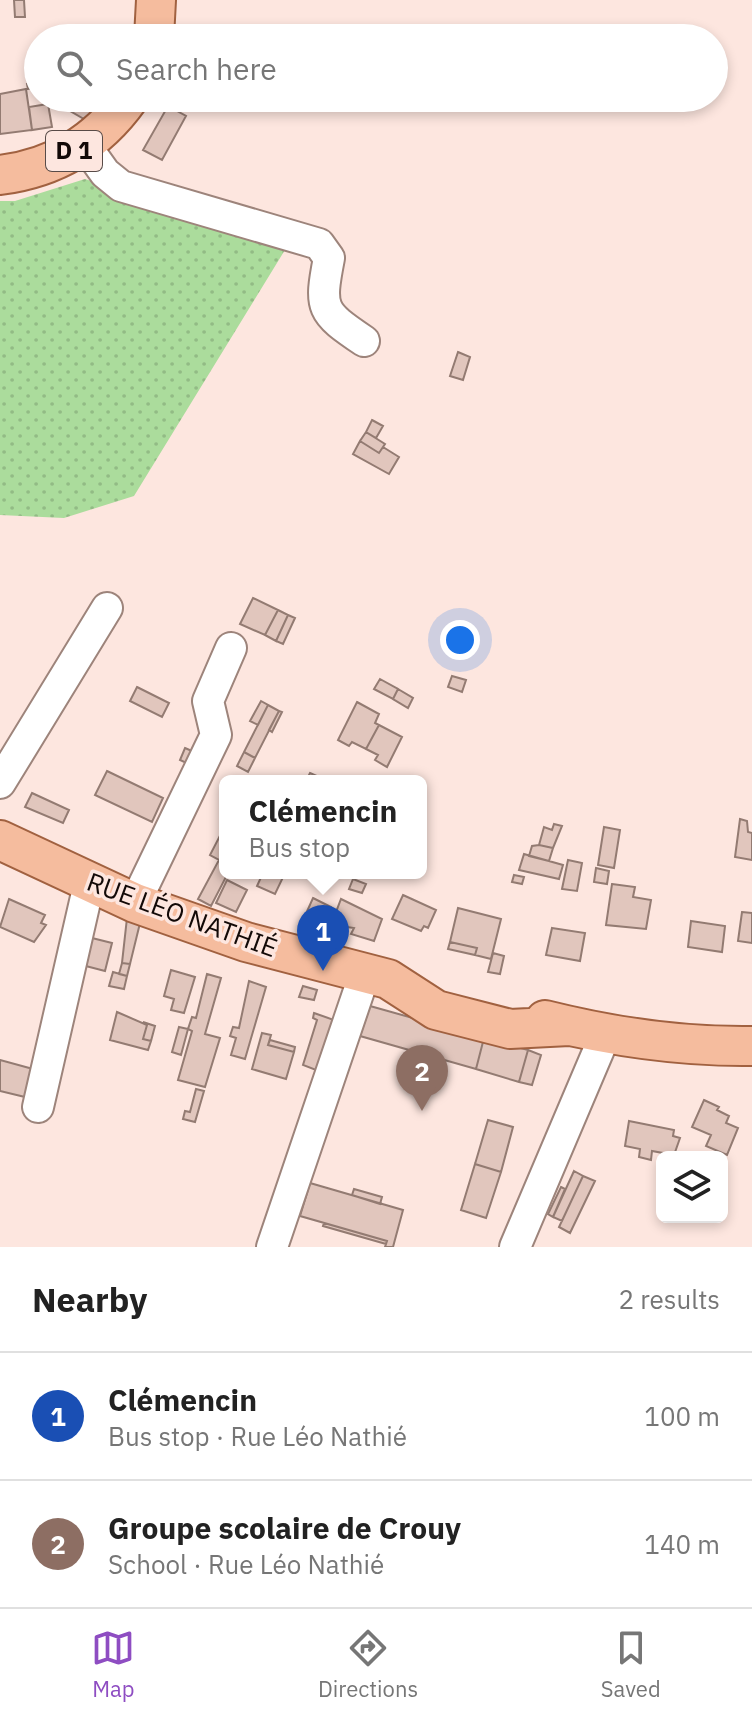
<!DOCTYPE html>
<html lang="en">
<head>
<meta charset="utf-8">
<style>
  body { margin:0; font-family:"IBM Plex Sans",sans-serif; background:#f6f6f6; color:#222 }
  .controls { position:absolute; right:24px; bottom:24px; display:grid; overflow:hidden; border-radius:12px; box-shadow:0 4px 12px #0003 }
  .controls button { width:72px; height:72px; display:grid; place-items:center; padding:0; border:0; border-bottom:2px solid #e0e0e0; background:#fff; color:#222; font:40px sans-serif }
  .you { position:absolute; left:460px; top:640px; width:28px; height:28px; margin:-20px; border:6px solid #fff; border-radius:50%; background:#1a73e8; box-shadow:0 0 0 12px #1a73e833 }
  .badge { display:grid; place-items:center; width:52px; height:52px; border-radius:50%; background:#8e4dc2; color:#fff; font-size:26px; font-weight:700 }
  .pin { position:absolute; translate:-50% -66px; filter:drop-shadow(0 2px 4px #0008) }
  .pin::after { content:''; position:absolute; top:42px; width:28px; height:24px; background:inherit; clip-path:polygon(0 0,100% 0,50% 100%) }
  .popup { position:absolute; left:219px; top:775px; width:208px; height:104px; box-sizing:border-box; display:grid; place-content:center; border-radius:12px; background:#fff; filter:drop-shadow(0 2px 6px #0005); font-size:26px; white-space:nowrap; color:#767676 }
  .popup b { font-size:30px; color:#222 }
  .popup::after { content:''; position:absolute; left:50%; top:100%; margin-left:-16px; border:16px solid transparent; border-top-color:#fff }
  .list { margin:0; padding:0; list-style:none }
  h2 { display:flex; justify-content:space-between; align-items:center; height:104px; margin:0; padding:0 32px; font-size:34px }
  h2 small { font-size:26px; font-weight:400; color:#767676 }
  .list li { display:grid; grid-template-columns:52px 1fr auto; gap:24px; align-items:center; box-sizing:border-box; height:128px; padding:0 32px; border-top:2px solid #e0e0e0 }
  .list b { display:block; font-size:30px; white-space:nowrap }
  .list p { margin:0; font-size:26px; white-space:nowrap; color:#767676 }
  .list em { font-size:26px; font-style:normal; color:#767676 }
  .icon { flex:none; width:44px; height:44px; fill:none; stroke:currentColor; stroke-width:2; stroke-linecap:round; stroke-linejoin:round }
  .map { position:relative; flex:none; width:752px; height:1247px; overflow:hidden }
  .search { position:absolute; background:#fff; box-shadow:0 4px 12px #0003; left:24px; right:24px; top:24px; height:88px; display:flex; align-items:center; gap:20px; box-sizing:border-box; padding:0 28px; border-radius:44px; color:#767676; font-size:30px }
  .sheet { height:360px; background:#fff }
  nav { display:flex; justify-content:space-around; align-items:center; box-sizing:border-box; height:112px; border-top:2px solid #e0e0e0; background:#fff; font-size:22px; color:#767676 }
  nav a { display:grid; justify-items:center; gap:4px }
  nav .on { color:#8e4dc2 }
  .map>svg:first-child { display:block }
</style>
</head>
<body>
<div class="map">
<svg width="752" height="1247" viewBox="0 0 752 1247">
  <defs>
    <pattern id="grass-dots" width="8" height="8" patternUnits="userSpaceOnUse" patternTransform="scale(2)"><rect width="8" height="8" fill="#abdc9c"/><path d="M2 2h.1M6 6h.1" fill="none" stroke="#92bb85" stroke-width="1.8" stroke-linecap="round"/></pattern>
  </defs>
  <rect width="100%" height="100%" fill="#fde6df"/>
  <!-- grass -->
  <path fill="url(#grass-dots)" d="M85,179L288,245L134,496L64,518L0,515V201H15Z"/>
  <!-- building -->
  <path fill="#e1c6bd" stroke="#937b72" stroke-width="2" d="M14,0H24L25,17H15Z
    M38,80V88L28,89L27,84Z
    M26,89L32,130L0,134V94Z
    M68,98H84L99,108L84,119L65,108Z
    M85,98L100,102L99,108L85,100Z
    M48,104L52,127L32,130L29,107Z
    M168,106L186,116L162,160L143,150Z
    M458,352L470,357L463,380L450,376Z
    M372,420L383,426L376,438L366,432Z
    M366,432L385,444L379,453L360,441Z
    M360,441L379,453L383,447L399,457L389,474L353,454Z
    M253,598L278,610L265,635L240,624Z
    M278,610L288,615L276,641L265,635Z
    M288,615L295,618L283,644L276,641Z
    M452,676L466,680L462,692L448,687Z
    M380,679L398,689L393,699L374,689Z
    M137,687L169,703L162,717L130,701Z
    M398,689L413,698L408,708L393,699Z
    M261,701L268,705L258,725L250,721Z
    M357,702L379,714L375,723L379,725L366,749L352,742L349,746L338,740Z
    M268,705L279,711L255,758L244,752Z
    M279,711L282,712L272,732L269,730Z
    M379,725L402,737L387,767L375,760L378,755L366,749Z
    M185,748L199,754L193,766L180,760Z
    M244,752L255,758L248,772L237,766Z
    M107,771L163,798L152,822L95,795Z
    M310,773L319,777L317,781H306Z
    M32,793L69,810L63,823L25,807Z
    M740,819L747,821L748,832L752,833V860L735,857Z
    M554,824L562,826L553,848L539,845L544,827L552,830Z
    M225,826V873H228L211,906L198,899L219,860L210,855Z
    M604,827L620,830L614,868L598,865Z
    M539,845L553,848L549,861L529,856L532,846Z
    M524,854L563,865L559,879L519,870Z
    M568,860L582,863L577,891L562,889Z
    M596,868L609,871L607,884L594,882Z
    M263,873H285L275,894L257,886Z
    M514,875L524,877L522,884L512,882Z
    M353,879L366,884L362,893L349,889Z
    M227,880L247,890L236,912L216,903Z
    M612,884L635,887L633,897L651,900L646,929L606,925Z
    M403,895L436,910L428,928L424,926L421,931L392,919Z
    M313,898L331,907L323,926L304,918Z
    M9,899L45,915L41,923L46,925L34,942L0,927Z
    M341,899L382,919L374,941L351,934L354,928L340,926L333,920Z
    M458,908L501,919L491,959L475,955L477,948L450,942Z
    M742,912L752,913V943L738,941Z
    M127,918L140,923L130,964L122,963Z
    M691,921L725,926L722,952L688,947Z
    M552,928L585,933L580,961L546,955Z
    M84,936L112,943L105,971L78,964Z
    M450,942L477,948L475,955L448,949Z
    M493,953L504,956L500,974L488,972Z
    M122,963L130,964L127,976L119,974Z
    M171,970L195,977L184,1013L171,1010L174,999L164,996Z
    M113,972L127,976L124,989L109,986Z
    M207,974L221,978L205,1034L220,1038L205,1087L178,1080L192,1031L188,1029L192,1017L196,1018Z
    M249,981L266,987L245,1059L231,1055L236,1038L230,1036L233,1027L239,1028Z
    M303,986L317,990L314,1000L299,997Z
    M370,1006L484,1038L476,1069L360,1036Z
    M117,1012L147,1025L143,1039L151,1041L148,1050L110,1040Z
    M314,1013L334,1020L316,1070L303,1065L317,1020L313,1018Z
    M143,1022L155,1026L151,1041L143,1039L147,1025Z
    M179,1027L188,1029L181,1055L172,1052Z
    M262,1033L271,1035L268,1045L294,1052L286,1079L252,1069Z
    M484,1038L528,1050L519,1082L476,1069Z
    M270,1040L295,1047L294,1052L268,1045Z
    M528,1050L541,1055L532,1085L519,1082Z
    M0,1060L33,1069L25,1097L0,1091Z
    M196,1089L204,1091L195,1122L183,1119L185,1111L190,1112Z
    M704,1100L719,1107L717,1110L729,1116L726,1123L738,1128L727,1155L706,1146L711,1135L692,1127Z
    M488,1120L513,1127L501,1172L475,1164Z
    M629,1121L674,1130L673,1136L680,1138L674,1155L652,1151L651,1160L639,1157L640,1149L625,1146Z
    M475,1164L501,1172L486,1218L461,1210Z
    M574,1171L583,1176L562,1221L553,1217Z
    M583,1176L595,1181L570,1233L559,1227Z
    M310,1183L403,1210L393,1247H385L387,1241L300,1216Z
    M561,1187L565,1189L553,1217L548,1214Z
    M354,1189L382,1197L380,1204L352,1195Z
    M324,1223L387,1241L386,1244L323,1226Z"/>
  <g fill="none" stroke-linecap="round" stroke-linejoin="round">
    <defs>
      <path id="minor" d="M85,145L105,173L121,186L319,244L329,258C319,309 321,312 364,341
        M0,783L107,608
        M135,903L216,735L208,701L231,648
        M38,1107L89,884
        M272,1247L365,973
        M515,1247L606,1033"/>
      <path id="major" d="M154,38L156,0
        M0,175C55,168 97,143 129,98
        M0,840L135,903L246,942L388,979L436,1010L510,1029L569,1026
        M545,1020C613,1037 682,1047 752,1046"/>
    </defs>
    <!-- minor casing -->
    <use href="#minor" stroke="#9d847b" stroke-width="34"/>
    <!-- major casing -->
    <use href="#major" stroke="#a16140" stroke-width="42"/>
    <!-- minor -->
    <use href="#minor" stroke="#fff" stroke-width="30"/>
    <!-- major -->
    <use href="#major" stroke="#f5bc9e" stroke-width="38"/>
  </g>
  <g text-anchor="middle" stroke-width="7" stroke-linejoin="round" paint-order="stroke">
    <!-- shield labels -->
    <rect fill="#fde6df" stroke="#584b48" stroke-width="2" x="46" y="131" width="56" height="40" rx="6"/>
    <g font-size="24" font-weight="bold" fill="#120907">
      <text x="74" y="159">D 1</text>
    </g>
    <!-- street labels -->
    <g font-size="26" fill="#120907" stroke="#fde6df">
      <text transform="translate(182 915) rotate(20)" y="9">RUE LÉO NATHIÉ</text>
    </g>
  </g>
</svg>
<div class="controls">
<button><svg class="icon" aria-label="layers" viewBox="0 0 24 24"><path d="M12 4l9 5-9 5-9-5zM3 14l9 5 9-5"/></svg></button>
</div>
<div class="you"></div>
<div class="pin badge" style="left:323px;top:971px;background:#1a4fb4">1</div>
<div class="popup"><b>Clémencin</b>Bus stop</div>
<div class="pin badge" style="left:422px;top:1111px;background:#8d6e63">2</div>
<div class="search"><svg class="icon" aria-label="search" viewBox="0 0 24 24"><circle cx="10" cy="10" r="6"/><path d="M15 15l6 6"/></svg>Search here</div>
</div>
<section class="sheet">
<h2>Nearby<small>2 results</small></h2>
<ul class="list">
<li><span class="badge" style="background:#1a4fb4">1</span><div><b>Clémencin</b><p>Bus stop · Rue Léo Nathié</p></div><em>100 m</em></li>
<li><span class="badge" style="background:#8d6e63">2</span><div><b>Groupe scolaire de Crouy</b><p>School · Rue Léo Nathié</p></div><em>140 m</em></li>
</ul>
</section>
<nav>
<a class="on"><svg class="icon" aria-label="map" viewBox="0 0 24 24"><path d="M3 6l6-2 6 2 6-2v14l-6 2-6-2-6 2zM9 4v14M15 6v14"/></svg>Map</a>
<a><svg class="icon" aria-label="directions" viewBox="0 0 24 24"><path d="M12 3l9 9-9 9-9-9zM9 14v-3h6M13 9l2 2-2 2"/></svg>Directions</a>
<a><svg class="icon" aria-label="saved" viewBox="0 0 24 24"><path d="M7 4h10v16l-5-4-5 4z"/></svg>Saved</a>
</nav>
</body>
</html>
